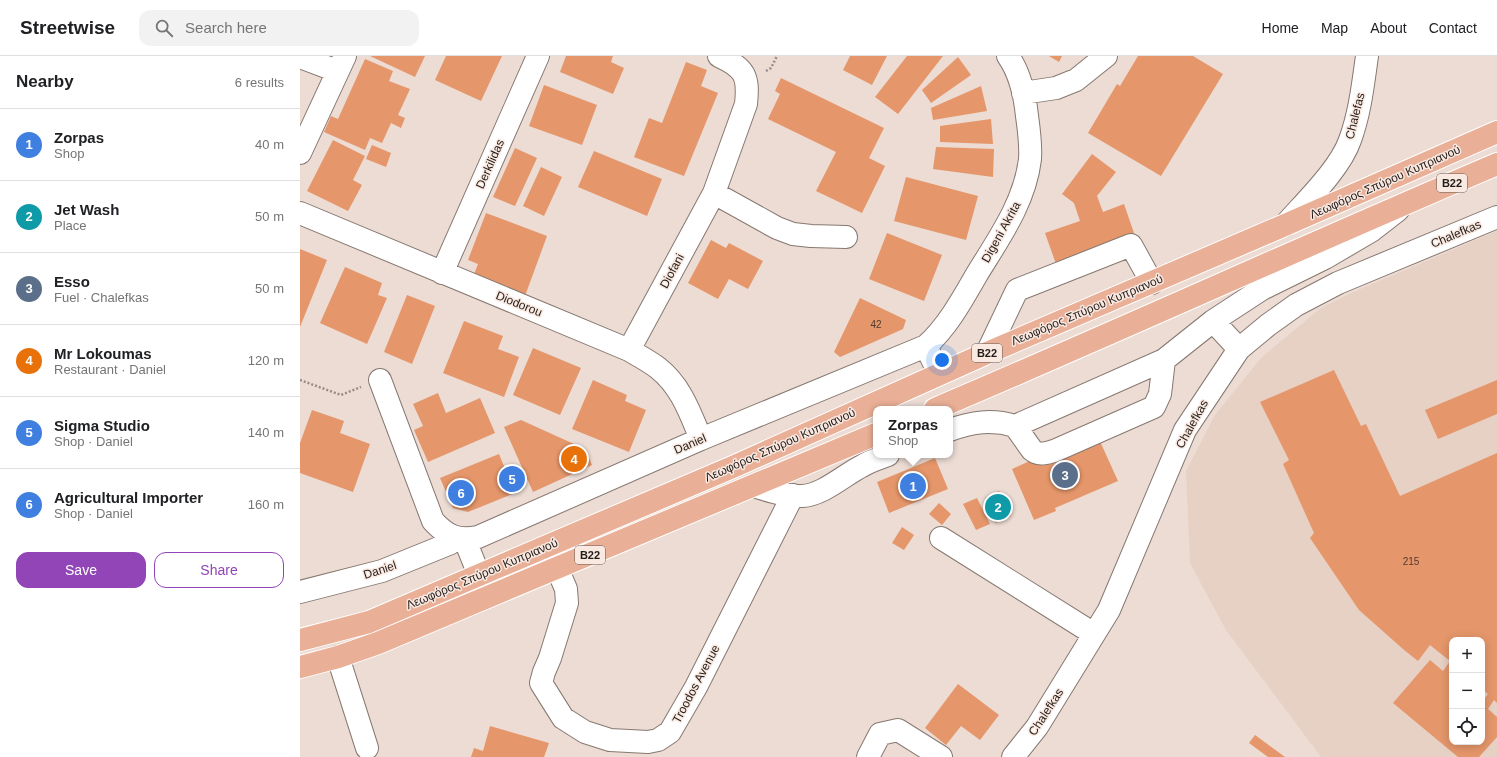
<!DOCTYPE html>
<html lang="en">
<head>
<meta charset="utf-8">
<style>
  body { margin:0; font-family:Arial,sans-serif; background:#f2f2f2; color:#202124 }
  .controls { position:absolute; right:12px; bottom:12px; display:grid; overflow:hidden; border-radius:8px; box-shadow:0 2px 10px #0003 }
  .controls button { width:36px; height:36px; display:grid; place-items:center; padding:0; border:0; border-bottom:1px solid #e0e0e0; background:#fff; color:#202124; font:20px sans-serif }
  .you { position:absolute; left:642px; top:304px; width:14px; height:14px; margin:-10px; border:3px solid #fff; border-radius:50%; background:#1a73e8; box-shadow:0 0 0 6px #1a73e833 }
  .badge { display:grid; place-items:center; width:26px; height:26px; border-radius:50%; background:#9145b6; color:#fff; font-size:13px; font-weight:700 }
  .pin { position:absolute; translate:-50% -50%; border:2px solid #fff; box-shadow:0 1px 4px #0006 }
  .popup { position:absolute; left:573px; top:350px; width:80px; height:52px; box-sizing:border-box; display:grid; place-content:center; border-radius:8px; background:#fff; filter:drop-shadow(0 1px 3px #0005); font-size:13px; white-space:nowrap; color:#757577 }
  .popup b { font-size:15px; color:#202124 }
  .popup::after { content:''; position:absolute; left:50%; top:100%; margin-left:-8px; border:8px solid transparent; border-top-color:#fff }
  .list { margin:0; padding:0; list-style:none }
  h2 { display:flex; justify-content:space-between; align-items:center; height:52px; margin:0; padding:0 16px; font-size:17px }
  h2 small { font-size:13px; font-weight:400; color:#757577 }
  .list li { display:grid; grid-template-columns:26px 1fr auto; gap:12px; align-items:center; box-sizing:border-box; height:72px; padding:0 16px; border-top:1px solid #e0e0e0 }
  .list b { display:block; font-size:15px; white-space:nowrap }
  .list p { margin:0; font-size:13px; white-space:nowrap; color:#757577 }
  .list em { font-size:13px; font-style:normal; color:#757577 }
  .actions { display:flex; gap:8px; padding:12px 16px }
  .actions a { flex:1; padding:9px 0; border:1px solid #9145b6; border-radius:12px; text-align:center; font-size:14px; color:#9145b6 }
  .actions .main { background:#9145b6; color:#fff }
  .icon { flex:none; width:22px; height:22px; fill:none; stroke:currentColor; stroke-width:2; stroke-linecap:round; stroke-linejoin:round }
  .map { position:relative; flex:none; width:1197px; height:701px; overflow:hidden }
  header { display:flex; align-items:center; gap:24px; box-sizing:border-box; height:56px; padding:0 20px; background:#fff; border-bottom:1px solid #e0e0e0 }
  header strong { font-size:19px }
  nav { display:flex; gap:22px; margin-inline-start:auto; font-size:14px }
  .search { width:280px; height:36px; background:#f2f2f2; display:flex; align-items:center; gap:10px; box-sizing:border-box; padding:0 14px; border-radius:12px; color:#757577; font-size:15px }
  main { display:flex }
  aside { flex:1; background:#fff }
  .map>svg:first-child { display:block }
</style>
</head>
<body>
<header>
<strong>Streetwise</strong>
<div class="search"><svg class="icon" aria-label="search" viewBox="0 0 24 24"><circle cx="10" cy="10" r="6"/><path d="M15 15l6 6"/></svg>Search here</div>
<nav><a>Home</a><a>Map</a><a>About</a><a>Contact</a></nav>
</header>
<main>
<aside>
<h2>Nearby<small>6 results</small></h2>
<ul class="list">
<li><span class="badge" style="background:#3f7fe0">1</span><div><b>Zorpas</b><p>Shop</p></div><em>40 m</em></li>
<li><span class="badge" style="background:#0f9aa8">2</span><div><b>Jet Wash</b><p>Place</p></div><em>50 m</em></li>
<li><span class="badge" style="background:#5c6f8a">3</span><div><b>Esso</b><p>Fuel · Chalefkas</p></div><em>50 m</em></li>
<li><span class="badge" style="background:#e8710a">4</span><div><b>Mr Lokoumas</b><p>Restaurant · Daniel</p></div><em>120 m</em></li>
<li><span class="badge" style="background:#3f7fe0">5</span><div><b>Sigma Studio</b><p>Shop · Daniel</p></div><em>140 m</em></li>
<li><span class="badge" style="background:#3f7fe0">6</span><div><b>Agricultural Importer</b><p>Shop · Daniel</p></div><em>160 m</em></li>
</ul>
<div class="actions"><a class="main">Save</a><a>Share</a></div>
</aside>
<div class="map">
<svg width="1197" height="701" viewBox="0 0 1197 701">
  <rect width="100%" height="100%" fill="#ecdcd4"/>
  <!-- built -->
  <path fill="#e7d0c4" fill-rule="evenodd" d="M1197,175V701H1021L926,574L890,507L886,415L915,359L962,301L1021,252L1051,237ZM1152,584H1182V686H1152Z"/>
  <!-- building -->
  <path fill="#e5966a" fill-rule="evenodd" d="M70,0H125L115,21Z
    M146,0H202L181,45L135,24Z
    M266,0H313L311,6L324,12L313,38L260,16Z
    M550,0H587L572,29L543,14Z
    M607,0H643L598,58L575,41Z
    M749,0H762L759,6Z
    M838,0H893L923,18L861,120L788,77L817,28L820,30Z
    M658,1L671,19L631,47L622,34Z
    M65,3L93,15L89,25L110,33L98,59L105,62L101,72L91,67L82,87L70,82L65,94L24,76L31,60L38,63Z
    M386,6L407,14L401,30L418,37L384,120L334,101L349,62L362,67Z
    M481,22L584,72L569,102L585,110L562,157L516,135L536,96L468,63L480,38L475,35Z
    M244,29L297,49L282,89L229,70Z
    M681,30L687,55L633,64L631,52Z
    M691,63L693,88L640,86V70Z
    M33,84L65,100L53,124L62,129L48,155L7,135Z
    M72,89L91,97L86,111L66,103Z
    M636,91L694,93L693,121L633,113Z
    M215,92L237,102L215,150L193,141Z
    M294,95L362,123L347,160L278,131Z
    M792,98L816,116L797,140L803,156L824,148L835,180L756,208L745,177L780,165L774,147L762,138Z
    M241,111L262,121L244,160L223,150Z
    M606,121L678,140L666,184L594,165Z
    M186,157L247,180L225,240L173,221L178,208L168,204Z
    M587,177L642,199L624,245L569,223Z
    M411,184L426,192L429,187L463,205L448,233L429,223L418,243L388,227Z
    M0,193L27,204L0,271Z
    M45,211L82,227L78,239L87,242L67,288L20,267Z
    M107,239L135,250L112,308L84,296Z
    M560,242L606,264L603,273L540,301L534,296Z
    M164,265L203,280L198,293L219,301L204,341L143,317Z
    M233,292L281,312L260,359L213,339Z
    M1034,314L1061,370L1066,368L1100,440L1197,397V647L1194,644L1188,653L1197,661V681L1179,701H1158L1093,647L1130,604L1143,615L1150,605L1130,589L1118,605L1103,593L1059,554L1010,482L1014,477L983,408L989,404L960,346ZM1152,584H1182V633L1188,638L1182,646V686H1152V624L1149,621L1152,617Z
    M293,324L327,339L325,345L346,354L329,396L272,373Z
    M1197,324V358L1138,383L1125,354Z
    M138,337L146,357L180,342L195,377L128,406L114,374L123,370L113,348Z
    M12,354L44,365L40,377L70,388L53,436L0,417V387Z
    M221,364L285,393L292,409L233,436L204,371Z
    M798,381L818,425L755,452L756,455L734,464L712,413L734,403Z
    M199,398L215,437L168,456L153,452L140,422Z
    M635,402L648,433L589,457L577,426Z
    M699,435L711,460L696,467L685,442Z
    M677,442L690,468L676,474L663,448Z
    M639,447L651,458L642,469L629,458Z
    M602,471L614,479L604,494L592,487Z
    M658,628L699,659L680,684L661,670L646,689L625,672Z
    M190,670L249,687L244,701H171L174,692L183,695Z
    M955,679L985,701H968L949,687Z"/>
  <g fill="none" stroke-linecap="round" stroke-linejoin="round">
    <defs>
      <path id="minor" d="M0,1L37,15
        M723,37L756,32L776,24L806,0
        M0,97L45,0
        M414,137L477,172L493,178L511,180L546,181
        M0,157L329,294C339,300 349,305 358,312C381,330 390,357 401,383
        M985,169C1005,146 1040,113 1050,84C1060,57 1063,28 1067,0
        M142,217L238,0
        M913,265L939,293
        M626,290L639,318
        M329,294L414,137L446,48C449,20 445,12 419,0
        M687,297L717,234L831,189L852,227
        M80,324L133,465C147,480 157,485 178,481L401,383L626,290C648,270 662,244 677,218C699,182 725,146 730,103C731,89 729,74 727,60C725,40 720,17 708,0
        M715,370L732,394C739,400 746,397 754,395L854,351L860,338L864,304
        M650,374C672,366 692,363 715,370L864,304L913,265L962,233L1025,202L1071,175L1098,154
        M453,430C467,434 487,441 502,440C523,439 544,419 562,410C570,405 580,402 588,399
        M641,482L794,578
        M167,483V489L179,519
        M257,512L266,533L267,547L250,602L244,616L241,627L263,662L285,676L310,684L348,686L358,684L370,676L396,631L493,439
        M0,536L82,515L151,487L155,481
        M38,601L67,692
        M568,701L580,678L598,674L641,701
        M713,701L737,671L809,554L885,374L939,293L968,269L996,249L1038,227L1197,161"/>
      <path id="major" d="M635,353C823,273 1009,188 1197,108
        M0,584L69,566L435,410L687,297L985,169L1197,76
        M0,611L38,601L78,587L576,378"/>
    </defs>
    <!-- minor casing -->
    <use href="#minor" stroke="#867870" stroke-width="24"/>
    <!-- major casing -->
    <use href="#major" stroke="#fff" stroke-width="24"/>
    <!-- path -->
    <path stroke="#968b85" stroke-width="2.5" stroke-dasharray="2 2" stroke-linecap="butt" d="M466,15L471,12L477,0
      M0,324L41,339L61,331"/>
    <!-- minor -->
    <use href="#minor" stroke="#fff" stroke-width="22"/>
    <!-- major -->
    <use href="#major" stroke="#eaaf97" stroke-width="22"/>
  </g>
  <g text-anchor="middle" stroke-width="3" stroke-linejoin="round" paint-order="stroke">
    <!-- number labels -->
    <g font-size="10" fill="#543b2e">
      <text x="576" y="272">42</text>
      <text x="1111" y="509">215</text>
    </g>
    <!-- shield labels -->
    <g fill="#f9e9e1" stroke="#635a56" stroke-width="1">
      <rect x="1137" y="118" width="30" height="18" rx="3"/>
      <rect x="672" y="288" width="30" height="18" rx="3"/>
      <rect x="275" y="490" width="30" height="18" rx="3"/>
    </g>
    <g font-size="11" font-weight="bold" fill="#231d1a">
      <text x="1152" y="131">B22</text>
      <text x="687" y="301">B22</text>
      <text x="290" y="503">B22</text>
    </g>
    <!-- street labels -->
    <g font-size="12" fill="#231d1a" stroke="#f9e9e1">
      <text transform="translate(1055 60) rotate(-76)" y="4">Chalefas</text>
      <text transform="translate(190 108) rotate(-66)" y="4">Derkilidas</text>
      <text transform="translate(1085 126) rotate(-24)" y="4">Λεωφόρος Σπύρου Κυπριανού</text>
      <text transform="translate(701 176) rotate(-61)" y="4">Digeni Akrita</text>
      <text transform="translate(1156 178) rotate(-23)" y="4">Chalefkas</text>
      <text transform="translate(372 215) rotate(-62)" y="4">Diofani</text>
      <text transform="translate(219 248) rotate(22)" y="4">Diodorou</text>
      <text transform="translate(787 254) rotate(-23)" y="4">Λεωφόρος Σπύρου Κυπριανού</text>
      <text transform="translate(892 368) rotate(-61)" y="4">Chalefkas</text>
      <text transform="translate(390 388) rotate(-23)" y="4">Daniel</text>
      <text transform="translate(480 389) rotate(-24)" y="4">Λεωφόρος Σπύρου Κυπριανού</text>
      <text transform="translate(80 514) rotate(-18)" y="4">Daniel</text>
      <text transform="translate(182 518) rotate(-23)" y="4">Λεωφόρος Σπύρου Κυπριανού</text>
      <text transform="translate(396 628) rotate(-62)" y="4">Troodos Avenue</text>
      <text transform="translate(746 656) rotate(-57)" y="4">Chalefkas</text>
    </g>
  </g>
</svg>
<div class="controls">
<button>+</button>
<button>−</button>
<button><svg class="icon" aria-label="locate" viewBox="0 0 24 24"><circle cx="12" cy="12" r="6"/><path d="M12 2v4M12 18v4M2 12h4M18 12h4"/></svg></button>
</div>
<div class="you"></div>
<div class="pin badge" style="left:613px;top:430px;background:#3f7fe0">1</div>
<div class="popup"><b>Zorpas</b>Shop</div>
<div class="pin badge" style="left:698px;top:451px;background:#0f9aa8">2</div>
<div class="pin badge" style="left:765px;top:419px;background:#5c6f8a">3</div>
<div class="pin badge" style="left:274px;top:403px;background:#e8710a">4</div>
<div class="pin badge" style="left:212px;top:423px;background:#3f7fe0">5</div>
<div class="pin badge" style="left:161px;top:437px;background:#3f7fe0">6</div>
</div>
</main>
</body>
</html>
